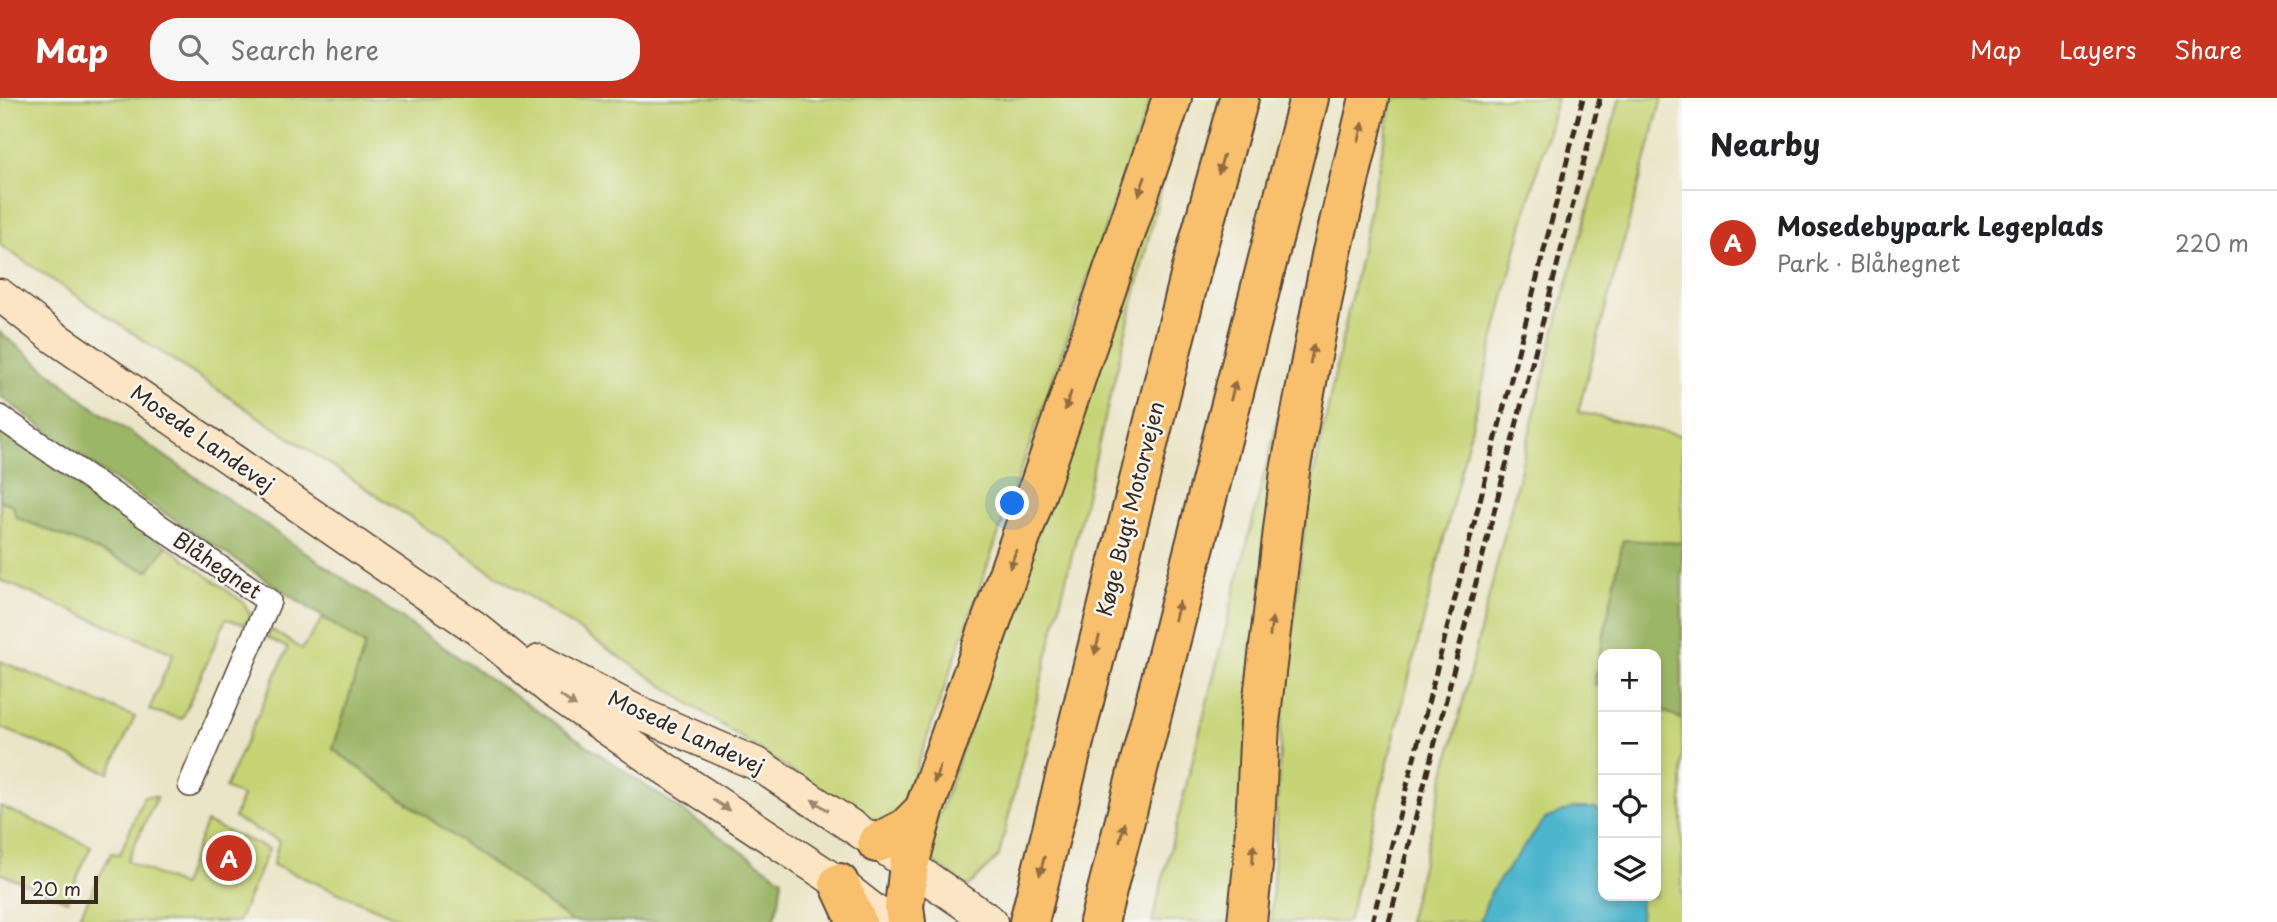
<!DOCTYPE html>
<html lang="en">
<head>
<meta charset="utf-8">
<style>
  body { margin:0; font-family:"Playpen Sans",sans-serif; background:#f6f6f6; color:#202124 }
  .controls { position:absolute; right:21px; bottom:21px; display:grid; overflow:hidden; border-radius:14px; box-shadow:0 4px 10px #0003 }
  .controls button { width:63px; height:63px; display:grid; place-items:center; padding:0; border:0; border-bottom:2px solid #e0e0e0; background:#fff; color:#202124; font:35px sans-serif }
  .scale { position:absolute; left:21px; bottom:18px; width:77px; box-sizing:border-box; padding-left:7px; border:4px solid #3b2a1e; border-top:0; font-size:19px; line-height:24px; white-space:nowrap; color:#3b2a1e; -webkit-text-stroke:5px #f6f6f2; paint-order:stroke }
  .you { position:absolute; left:1013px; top:406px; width:24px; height:24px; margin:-18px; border:5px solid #fff; border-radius:50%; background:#1a73e8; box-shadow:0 0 0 10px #1a73e833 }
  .badge { display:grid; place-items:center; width:46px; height:46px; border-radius:50%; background:#c8321e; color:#fff; font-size:23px; font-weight:700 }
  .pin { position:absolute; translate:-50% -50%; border:4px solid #fff; box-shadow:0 2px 7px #0006 }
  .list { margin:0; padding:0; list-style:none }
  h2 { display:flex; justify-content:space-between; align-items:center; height:91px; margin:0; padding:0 28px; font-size:30px }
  h2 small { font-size:23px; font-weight:400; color:#757577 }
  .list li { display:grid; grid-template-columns:46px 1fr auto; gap:21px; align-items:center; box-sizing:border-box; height:105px; padding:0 28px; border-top:2px solid #e0e0e0 }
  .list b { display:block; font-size:26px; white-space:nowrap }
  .list p { margin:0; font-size:23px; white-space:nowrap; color:#757577 }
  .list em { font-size:23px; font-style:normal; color:#757577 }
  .icon { flex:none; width:38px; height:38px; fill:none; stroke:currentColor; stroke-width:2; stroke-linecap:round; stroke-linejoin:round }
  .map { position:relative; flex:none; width:1682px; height:824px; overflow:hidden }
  header { display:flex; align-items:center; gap:42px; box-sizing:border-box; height:98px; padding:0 35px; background:#c8321e; color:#fff }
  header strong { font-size:33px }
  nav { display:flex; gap:38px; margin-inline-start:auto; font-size:24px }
  .search { width:490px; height:63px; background:#f6f6f6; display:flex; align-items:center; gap:18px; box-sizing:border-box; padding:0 24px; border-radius:28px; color:#757577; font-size:26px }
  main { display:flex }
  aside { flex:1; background:#fff }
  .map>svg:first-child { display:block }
</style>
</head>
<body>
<header>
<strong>Map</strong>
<div class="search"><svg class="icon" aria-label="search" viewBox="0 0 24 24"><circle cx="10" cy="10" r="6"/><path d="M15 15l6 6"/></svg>Search here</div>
<nav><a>Map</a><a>Layers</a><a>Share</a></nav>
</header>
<main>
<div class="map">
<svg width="1682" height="824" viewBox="0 0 1682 824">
  <rect width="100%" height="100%" fill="#f6f6f2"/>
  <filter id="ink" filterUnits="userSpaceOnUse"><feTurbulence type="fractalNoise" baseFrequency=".0143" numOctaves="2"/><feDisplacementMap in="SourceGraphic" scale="14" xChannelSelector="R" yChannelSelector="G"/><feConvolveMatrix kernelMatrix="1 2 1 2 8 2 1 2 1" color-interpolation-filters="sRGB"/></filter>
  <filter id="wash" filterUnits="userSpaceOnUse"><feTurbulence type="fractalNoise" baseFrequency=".00686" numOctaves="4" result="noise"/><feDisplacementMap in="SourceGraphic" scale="28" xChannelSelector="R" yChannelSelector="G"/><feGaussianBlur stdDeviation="1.57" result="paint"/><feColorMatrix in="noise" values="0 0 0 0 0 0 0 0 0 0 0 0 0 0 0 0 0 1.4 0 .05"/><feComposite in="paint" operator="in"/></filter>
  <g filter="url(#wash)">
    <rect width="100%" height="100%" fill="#ebe5c8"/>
    <!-- green -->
    <path fill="#c6d476" stroke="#807f4a" stroke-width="2" d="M0,0H1151L892,740L0,147Z
      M1393,0H1557L1520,136L1348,824H1271L1281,629L1307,409Z
      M1620,0H1662L1578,314L1682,338V445L1623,443L1594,585L1603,589V798H1656V610L1682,621V824H1408L1563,200Z
      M1171,48L999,758L968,789L925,758Z
      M1314,177L1235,824H1152Z
      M0,402L13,407L16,419L147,473L167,448L244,505L251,518L244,526L226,521L182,621L149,612L173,555L0,482Z
      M323,520L365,547L333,651L573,824H407L273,767L279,743L234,720L242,698L225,690L288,550L266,539L272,532L302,551Z
      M0,563L135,619L109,675L0,629Z
      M144,698L157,699L127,763L182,788L206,724L269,751L238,824H77L111,755L120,756Z
      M0,708L91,748L67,803L0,775Z"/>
    <!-- forest -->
    <path fill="#9cb667" stroke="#6c7042" stroke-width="2" d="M0,234L86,304L782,781L779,804L773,824H573L333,651L365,547L105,376L0,298Z
      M0,332L167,448L148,473L16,419L13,407L0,402Z
      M1623,442L1682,445V621L1656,610V556H1603V589L1594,586Z"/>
    <!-- water -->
    <path fill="#4eb6cd" stroke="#447076" stroke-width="2" d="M1573,710H1595L1603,715V798H1641L1640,824H1480L1491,793L1545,721Z"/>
  </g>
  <g filter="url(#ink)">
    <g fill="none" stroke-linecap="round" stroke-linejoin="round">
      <defs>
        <path id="minor" d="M0,319L269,503L190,687"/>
        <path id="secondary" d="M0,197L54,239L476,530L550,591L664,670L839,785L889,824
          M540,563L645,618L759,667L877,745L991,824"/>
        <path id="motorway" d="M877,745L906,730L924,712
          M839,785L857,824
          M906,824L904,809L909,767L924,712L1036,397L1172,0
          M1029,824L1195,158L1239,0
          M1099,824L1309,0
          M1247,824L1253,767L1260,625L1290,373L1331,158L1369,0"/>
      </defs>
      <!-- minor casing -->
      <use href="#minor" stroke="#554638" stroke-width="26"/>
      <!-- secondary casing -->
      <use href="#secondary" stroke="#554638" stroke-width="35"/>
      <!-- motorway casing -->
      <use href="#motorway" stroke="#554638" stroke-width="42"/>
      <!-- minor -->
      <use href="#minor" stroke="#fff" stroke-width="23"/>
      <!-- secondary -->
      <use href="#secondary" stroke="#fce5c4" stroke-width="32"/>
      <!-- motorway -->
      <use href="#motorway" stroke="#f8bf6c" stroke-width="38"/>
      <!-- rail -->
      <path stroke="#3b2a1e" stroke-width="5" stroke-dasharray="10 5" stroke-linecap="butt" d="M1372,824L1583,0
        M1389,824L1600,0"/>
    </g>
    <!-- one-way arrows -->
    <defs><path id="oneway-solid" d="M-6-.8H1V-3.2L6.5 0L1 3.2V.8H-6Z" transform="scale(1.75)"/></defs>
    <g fill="#906d41">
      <use href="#oneway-solid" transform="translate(1361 34) rotate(-76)"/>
      <use href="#oneway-solid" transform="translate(1221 66) rotate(106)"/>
      <use href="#oneway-solid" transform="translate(1142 88) rotate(109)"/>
      <use href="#oneway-solid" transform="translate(1312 256) rotate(-79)"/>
      <use href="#oneway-solid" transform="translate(1233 293) rotate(-76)"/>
      <use href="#oneway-solid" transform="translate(1068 303) rotate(109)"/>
      <use href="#oneway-solid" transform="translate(1013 461) rotate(110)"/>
      <use href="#oneway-solid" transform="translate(1177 513) rotate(-76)"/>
      <use href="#oneway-solid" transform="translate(1271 529) rotate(-83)"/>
      <use href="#oneway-solid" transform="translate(1097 547) rotate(104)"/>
      <use href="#oneway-solid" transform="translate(937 676) rotate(110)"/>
      <use href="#oneway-solid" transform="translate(1122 734) rotate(-76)"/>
      <use href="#oneway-solid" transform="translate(1253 756) rotate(-87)"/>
      <use href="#oneway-solid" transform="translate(1042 768) rotate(104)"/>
    </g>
    <g fill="#9c8871">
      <use href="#oneway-solid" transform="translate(568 603) rotate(35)"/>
      <use href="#oneway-solid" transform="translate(721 707) rotate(33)"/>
      <use href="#oneway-solid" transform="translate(820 707) rotate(-147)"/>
    </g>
  </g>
  <g text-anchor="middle" stroke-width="5" stroke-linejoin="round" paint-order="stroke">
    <!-- street labels -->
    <g font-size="21" fill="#3b2a1e" stroke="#f6f6f2">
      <text transform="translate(202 341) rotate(35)" y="7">Mosede Landevej</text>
      <text transform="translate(1131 411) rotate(-76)" y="7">Køge Bugt Motorvejen</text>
      <text transform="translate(217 468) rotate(34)" y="7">Blåhegnet</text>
      <text transform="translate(686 635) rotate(25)" y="7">Mosede Landevej</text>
    </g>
  </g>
</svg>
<div class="controls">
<button>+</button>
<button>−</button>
<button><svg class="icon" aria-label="locate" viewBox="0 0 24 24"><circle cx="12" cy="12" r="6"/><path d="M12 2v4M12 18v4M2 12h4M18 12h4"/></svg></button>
<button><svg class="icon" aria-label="layers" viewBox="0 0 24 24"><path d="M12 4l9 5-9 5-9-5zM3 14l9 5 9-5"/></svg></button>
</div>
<div class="scale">20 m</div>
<div class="you"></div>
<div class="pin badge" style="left:229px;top:760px">A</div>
</div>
<aside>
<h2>Nearby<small></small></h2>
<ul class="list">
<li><span class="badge">A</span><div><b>Mosedebypark Legeplads</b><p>Park · Blåhegnet</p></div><em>220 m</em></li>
</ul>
</aside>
</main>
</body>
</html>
